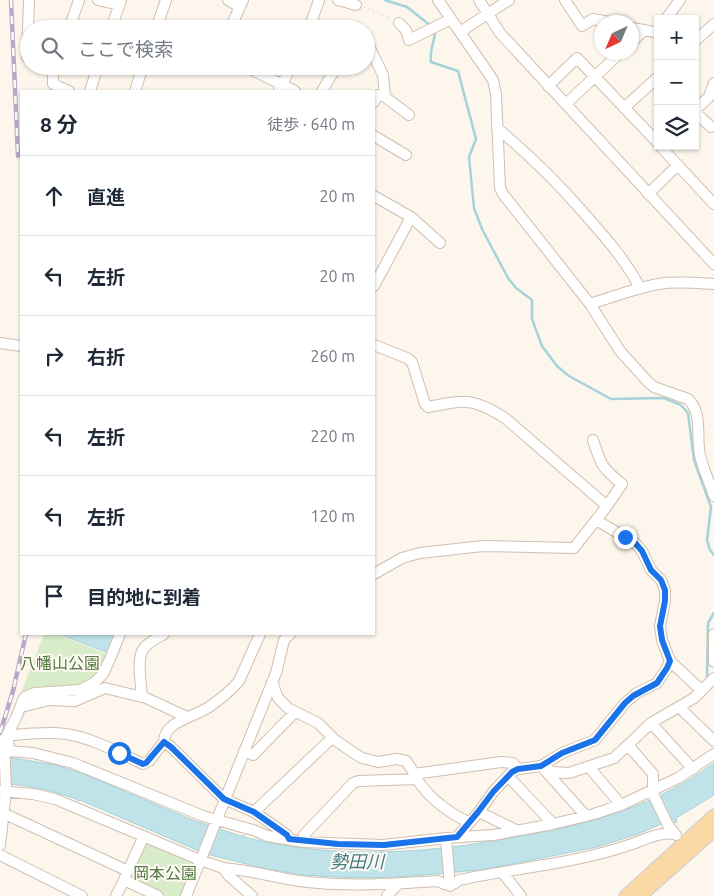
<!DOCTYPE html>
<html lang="ja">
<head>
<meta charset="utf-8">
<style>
  body { margin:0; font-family:Ubuntu,"Noto Sans JP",sans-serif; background:#f2f2f3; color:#1f2937 }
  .controls { position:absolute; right:15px; top:15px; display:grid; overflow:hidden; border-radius:0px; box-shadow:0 1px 4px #0004 }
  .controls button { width:45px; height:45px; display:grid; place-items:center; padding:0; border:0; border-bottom:1px solid #e0e1e3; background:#fff; color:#1f2937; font:25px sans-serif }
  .compass { position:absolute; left:594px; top:15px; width:45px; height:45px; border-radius:50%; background:#fff; box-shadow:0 1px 4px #0004; rotate:224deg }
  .stop { position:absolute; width:15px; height:15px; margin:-11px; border:4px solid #1a73e8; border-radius:50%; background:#fff }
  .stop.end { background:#1a73e8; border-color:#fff; box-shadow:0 1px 5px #0008 }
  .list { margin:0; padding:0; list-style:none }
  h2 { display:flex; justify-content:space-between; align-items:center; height:65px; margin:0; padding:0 20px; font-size:21px }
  h2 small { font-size:16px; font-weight:400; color:#747a83 }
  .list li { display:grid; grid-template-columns:32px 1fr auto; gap:15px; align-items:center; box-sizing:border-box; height:80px; padding:0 20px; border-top:1px solid #e0e1e3 }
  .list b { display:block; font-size:19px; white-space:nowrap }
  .list em { font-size:16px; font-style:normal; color:#747a83 }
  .icon { flex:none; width:28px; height:28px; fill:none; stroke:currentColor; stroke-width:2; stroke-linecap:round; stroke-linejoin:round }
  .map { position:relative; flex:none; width:714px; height:896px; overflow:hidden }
  .search { position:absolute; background:#fff; box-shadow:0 1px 4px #0004; left:20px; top:20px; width:355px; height:55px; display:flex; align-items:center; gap:12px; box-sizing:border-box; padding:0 18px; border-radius:28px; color:#747a83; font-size:19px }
  .panel { position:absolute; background:#fff; box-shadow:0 1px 4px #0004; left:20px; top:90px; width:355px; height:545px; border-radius:0px }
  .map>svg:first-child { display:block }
</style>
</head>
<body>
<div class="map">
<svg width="714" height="896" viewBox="0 0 714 896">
  <rect width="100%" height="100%" fill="#fdf6ec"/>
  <!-- green -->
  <path fill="#d8ecc9" d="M44,634H56L108,655L100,672L91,680L80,685L35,690L20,695Z
    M148,843L192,863L194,867L182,896H165L130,881L128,878L145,845Z"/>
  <!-- water -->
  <path fill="#bfe3e8" stroke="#a5d3da" d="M59,634H115L108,653Z
    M0,756L56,765L84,774L195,821L241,836L244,835V837C322,857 402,855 481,843V840L484,839L485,842C570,828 643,815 714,763V795L676,818L677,822L675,823L673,819L638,834L597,847L481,870V872H477V870C420,876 364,881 307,875L306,877L304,875L267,869L206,854L80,800L79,801L76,799C51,790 27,785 0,783Z"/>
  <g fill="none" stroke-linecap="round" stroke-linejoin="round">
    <!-- stream -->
    <path stroke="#a5d3da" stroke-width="2.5" d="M385,0L407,7L431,26
      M435,31C435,42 429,49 431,62L458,71L476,139L469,157L474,208L482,229L508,278L516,288L532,300V319L542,346L557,366L569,376L611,399L664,398L681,405L688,413L694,460L711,507L707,540L710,550L714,555
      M707,678L708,623L714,613"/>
    <defs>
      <path id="minor" d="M98,0L119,5
        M228,0L240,7
        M338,0L356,5
        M438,0L493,80L496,94L500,188L503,194L590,304L620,351L648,382L654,387L688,399C703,412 696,438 700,455C703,469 710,483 714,496
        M479,0L500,33L714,264
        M565,0L582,26L593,19L609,22
        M666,19L680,0
        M399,23L406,30L409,40L451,19
        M309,27L324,29
        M632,28L655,32
        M69,29L79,0
        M111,29L121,0
        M156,29L166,0
        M230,29L243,0
        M309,29L319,0
        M460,32L509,0
        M366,40L383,75L385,97L409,115
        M695,41L714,24
        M632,42L643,31
        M27,57L29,0
        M56,66L53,76V84L69,91
        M244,66L295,91
        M548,86L577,58L658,143
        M90,91L98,66
        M135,91L143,66
        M279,91L291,66
        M322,91L337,66
        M374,102L378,95
        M566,104L621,52
        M624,108L658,77
        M695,110L709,97L714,83
        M695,112L711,127
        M497,128C528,154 556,181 582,211C604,236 625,259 640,288
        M374,136L406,155
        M660,146L714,204
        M648,194L678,165
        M374,196L411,217
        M374,286L411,217L440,243
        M590,304C613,297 635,288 659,284C677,281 696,283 714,284
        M0,343L21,346
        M374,345L407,358L412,362L425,404L428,407C464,400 472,397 505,418L607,506L574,548L483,546L420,553L402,558L374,574
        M593,440C601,465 601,467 622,484L607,506
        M596,520L635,543L642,551L651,570L661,580L665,590V601L660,626L662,640L670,661L701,690
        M714,634V662
        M272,682L278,698L288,708L318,723L335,740L354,753L362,758L378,762L396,759L406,761C412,768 415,777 421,785C433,801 450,813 468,822
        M142,696C141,684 136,657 144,648C149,642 157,638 164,634
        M21,707L49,700L75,701L105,688L146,698L187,717
        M679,707L714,741
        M651,723L693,769
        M8,735L9,751L33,753L73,763L203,816L256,831L267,836L304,842L383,845L446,838L493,835L553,824L594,814L621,805L678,778L714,754
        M0,736C22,735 44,731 66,734C93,738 119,753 143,764L149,761L164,742L171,747L224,799L254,812L287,835L289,839
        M164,742C164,721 195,717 209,707C219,700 231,691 239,681L260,634
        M244,751L253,755L295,712
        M589,767L621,805
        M414,774L501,762L513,763L518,769
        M508,776L553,824
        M1,791L33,794L55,799L200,860L223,868L229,876L252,896
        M254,812L332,738
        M479,812L516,830
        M3,813L128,871
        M586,816L541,766L553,772L569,773L614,758L628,745
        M676,835L668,825L653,794V774L628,745L651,723L694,698L714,678
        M457,837L479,812L493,792L512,772L518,769L541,766L562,753L595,740L625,703L637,693L657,683L667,668L670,661
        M446,838L450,886
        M304,842V835L353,783L359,781L417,779
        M0,845L6,791L4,740L16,718L23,700L25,697L35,693L80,690L94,683L103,674L110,659L120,634
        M0,855L82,896
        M223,868C249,870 274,877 299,881C345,887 393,884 438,881C447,886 452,887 459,880C515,868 572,864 626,846C640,842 659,831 674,834
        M502,872L521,896
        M125,877L144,836
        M116,896L124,880L158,896
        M186,896L276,673L284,640L290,634
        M387,896L399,883"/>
      <path id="major" d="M626,896L714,816
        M640,896L714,830"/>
    </defs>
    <!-- minor casing -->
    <use href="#minor" stroke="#d1beb0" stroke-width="12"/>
    <!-- major casing -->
    <use href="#major" stroke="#dad1cd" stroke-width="15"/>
    <!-- path -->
    <path stroke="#d9b8a5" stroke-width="1" stroke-dasharray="1 4" stroke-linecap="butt" d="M364,7L390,18
      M139,866L182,884"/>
    <!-- minor -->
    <use href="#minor" stroke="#fff" stroke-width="10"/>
    <!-- major -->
    <use href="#major" stroke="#fbd9a5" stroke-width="12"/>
    <defs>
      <path id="rail" d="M11,0L18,156
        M0,733L13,691L26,634"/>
    </defs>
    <!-- rail casing -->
    <use href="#rail" stroke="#b9a8c9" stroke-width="4.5"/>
    <!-- rail -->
    <use href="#rail" stroke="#fffaf3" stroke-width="2.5" stroke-dasharray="8" stroke-linecap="butt"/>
  </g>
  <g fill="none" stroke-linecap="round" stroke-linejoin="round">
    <!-- route -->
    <path stroke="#1a73e8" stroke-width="6" d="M119,753L143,764L146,763L164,742L171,747L224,799L254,812L287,835L289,839L338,844L384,845L457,837L478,812L493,792L512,772L518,769L541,766L562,753L595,740L625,703L633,696L657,683L667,668L670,661L662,640L660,626L665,601V590L661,580L651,570L642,551L635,543L625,537"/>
  </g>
  <g text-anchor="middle" stroke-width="4" stroke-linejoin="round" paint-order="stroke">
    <!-- park labels -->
    <g font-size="16" fill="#537a41" stroke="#fffaf3">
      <text x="60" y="669">八幡山公園</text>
      <text x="165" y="879">岡本公園</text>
    </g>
    <!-- water labels -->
    <g font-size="18" font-style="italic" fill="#437c86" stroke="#fffaf3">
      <text x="357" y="868">勢田川</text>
    </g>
  </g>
</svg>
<div class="controls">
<button>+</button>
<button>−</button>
<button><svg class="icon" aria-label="layers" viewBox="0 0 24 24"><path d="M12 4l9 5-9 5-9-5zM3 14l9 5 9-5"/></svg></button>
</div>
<svg class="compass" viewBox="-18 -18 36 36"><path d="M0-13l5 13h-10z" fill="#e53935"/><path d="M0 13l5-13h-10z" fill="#747a83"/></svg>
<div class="stop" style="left:119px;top:753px"></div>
<div class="stop end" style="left:625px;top:537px"></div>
<div class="search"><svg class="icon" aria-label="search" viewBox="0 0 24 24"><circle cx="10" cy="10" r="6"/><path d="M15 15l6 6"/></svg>ここで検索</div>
<section class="panel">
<h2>8 分<small>徒歩 · 640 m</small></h2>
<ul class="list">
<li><svg class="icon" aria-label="ahead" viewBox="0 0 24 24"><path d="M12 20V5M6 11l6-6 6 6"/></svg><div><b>直進</b></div><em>20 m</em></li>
<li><svg class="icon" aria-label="left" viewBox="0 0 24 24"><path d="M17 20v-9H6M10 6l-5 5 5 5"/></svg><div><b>左折</b></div><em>20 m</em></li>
<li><svg class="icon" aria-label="right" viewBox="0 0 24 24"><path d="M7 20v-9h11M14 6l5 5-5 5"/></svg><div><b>右折</b></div><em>260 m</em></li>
<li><svg class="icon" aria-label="left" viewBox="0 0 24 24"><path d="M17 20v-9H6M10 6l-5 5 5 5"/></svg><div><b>左折</b></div><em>220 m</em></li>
<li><svg class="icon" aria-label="left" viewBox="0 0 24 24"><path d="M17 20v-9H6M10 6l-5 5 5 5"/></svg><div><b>左折</b></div><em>120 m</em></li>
<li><svg class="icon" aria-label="arrive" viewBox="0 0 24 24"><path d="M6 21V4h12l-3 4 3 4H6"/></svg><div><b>目的地に到着</b></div></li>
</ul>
</section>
</div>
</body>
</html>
